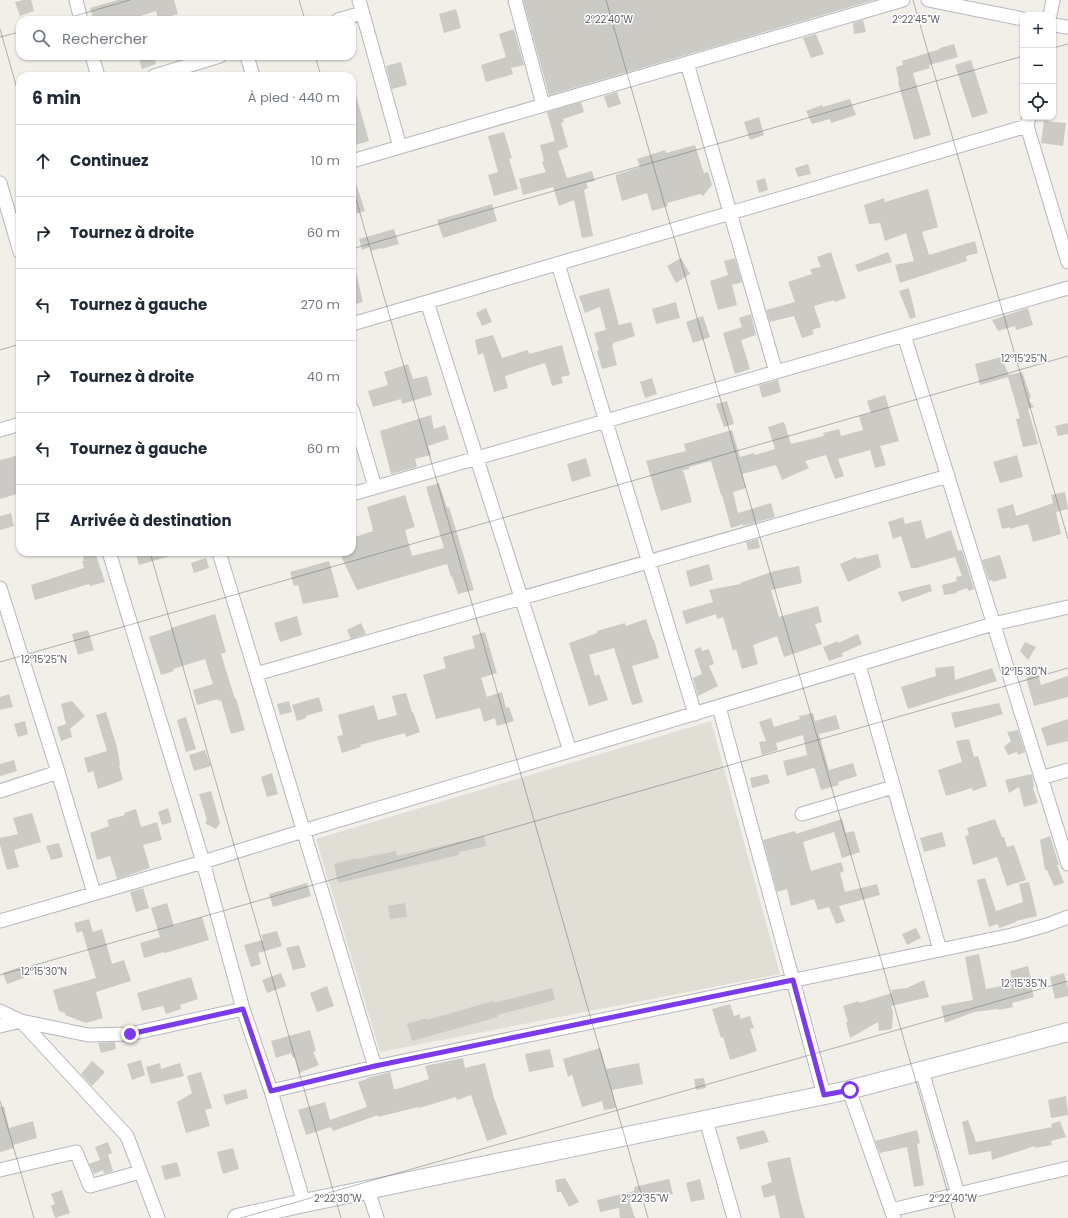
<!DOCTYPE html>
<html lang="fr">
<head>
<meta charset="utf-8">
<style>
  body { margin:0; font-family:Poppins,sans-serif; background:#f6f6f7; color:#1f2937 }
  .controls { position:absolute; right:12px; top:12px; display:grid; overflow:hidden; border-radius:8px; box-shadow:0 1px 3px #0004 }
  .controls button { width:36px; height:36px; display:grid; place-items:center; padding:0; border:0; border-bottom:1px solid #e0e1e3; background:#fff; color:#1f2937; font:20px sans-serif }
  .stop { position:absolute; width:12px; height:12px; margin:-9px; border:3px solid #7c3aed; border-radius:50%; background:#fff }
  .stop.end { background:#7c3aed; border-color:#fff; box-shadow:0 1px 4px #0008 }
  .list { margin:0; padding:0; list-style:none }
  h2 { display:flex; justify-content:space-between; align-items:center; height:52px; margin:0; padding:0 16px; font-size:17px }
  h2 small { font-size:13px; font-weight:400; color:#747a83 }
  .list li { display:grid; grid-template-columns:26px 1fr auto; gap:12px; align-items:center; box-sizing:border-box; height:72px; padding:0 16px; border-top:1px solid #e0e1e3 }
  .list b { display:block; font-size:15px; white-space:nowrap }
  .list em { font-size:13px; font-style:normal; color:#747a83 }
  .icon { flex:none; width:22px; height:22px; fill:none; stroke:currentColor; stroke-width:2; stroke-linecap:round; stroke-linejoin:round }
  .map { position:relative; flex:none; width:1068px; height:1218px; overflow:hidden }
  .search { position:absolute; background:#fff; box-shadow:0 1px 3px #0004; left:16px; top:16px; width:340px; height:44px; display:flex; align-items:center; gap:10px; box-sizing:border-box; padding:0 14px; border-radius:12px; color:#747a83; font-size:15px }
  .panel { position:absolute; background:#fff; box-shadow:0 1px 3px #0004; left:16px; top:72px; width:340px; height:484px; border-radius:12px }
  .map>svg:first-child { display:block }
</style>
</head>
<body>
<div class="map">
<svg width="1068" height="1218" viewBox="0 0 1068 1218">
  <rect width="100%" height="100%" fill="#f1efe8"/>
  <!-- education -->
  <path fill="#e1ded6" d="M711,721L780,974L380,1052L316,839Z"/>
  <!-- building -->
  <path fill="#cccac5" d="M23,0H31L34,11L20,16L15,2Z
    M118,0H174L178,14L158,20L156,11L127,20H116L115,16L102,20H94L90,8Z
    M523,0H874L549,95Z
    M456,9L461,28L444,33L439,14Z
    M863,20L866,32L854,34L853,23Z
    M514,29L524,65L511,68L513,74L486,82L481,65L506,57L499,34Z
    M816,34L824,54L811,58L803,38Z
    M954,44L958,57L929,65L930,68L913,73L931,135L914,140L898,82H899L896,67L903,65L902,61L940,49V48Z
    M138,56H154L156,64L142,69Z
    M971,60L988,113L972,118L955,65Z
    M401,62L407,85L392,89L386,66Z
    M352,92H355L369,141L352,146Z
    M617,92L621,104L608,108L604,96Z
    M850,99L856,115L831,123L830,119L812,124L806,111L822,105L823,107Z
    M581,102L584,112L563,119L564,122L561,123L568,147L558,151L567,178L592,171L595,181L586,183L588,188L584,190L593,236L582,238L574,200L559,206L553,187L523,195L519,179L546,172L542,162L544,161L540,145L555,141L547,112Z
    M759,117L764,135L750,140L744,122Z
    M1044,121L1066,123L1063,146L1041,143Z
    M504,132L512,158L509,159L518,189L494,196L488,175L498,172L488,136Z
    M695,145L704,173L708,172L712,185L703,196L700,194L667,203L668,206L652,211L647,193L622,201L616,179V175L640,167L637,159L665,150L666,153Z
    M808,164L811,174L798,177L795,168Z
    M354,177L365,211L352,215V178Z
    M765,178L768,190L759,193L756,181Z
    M928,189L938,227L922,232L929,255L975,241L978,253L966,256L967,261L900,283L895,265L914,261L906,233L885,241L880,223L869,224L864,205L884,198L885,202Z
    M492,204L497,221L443,238L437,220Z
    M394,229L399,244L381,249V248L371,251L370,247L362,250L359,239Z
    M831,252L846,298L834,302V300L814,306L821,327L812,330L814,334L802,338L794,316L770,322L766,310L795,302L788,282L812,274L810,269L821,267L817,257Z
    M888,252L892,262L858,272L855,265Z
    M681,258L690,274L676,283L667,266Z
    M735,258L742,282L732,285L737,305L718,310L710,281L728,275L724,261Z
    M356,272L363,302L352,305V273Z
    M609,288L619,325L631,322L635,336L613,343L614,344L612,345L617,365L602,369L597,351L599,350L594,333L606,330L600,307L585,313L579,296Z
    M909,288L916,317L910,319L899,291Z
    M676,302L680,318L656,324L652,309Z
    M486,308L492,322L482,326L476,313Z
    M1028,308L1033,325L1016,330L1015,326L998,331L992,320Z
    M751,314L756,335L741,340L750,369L735,374L723,333L742,327L739,318Z
    M703,316L710,337L693,343L686,322Z
    M493,335L502,358L528,350L529,354L562,345L570,375L561,377L563,383L552,386L545,363L505,376L508,388L494,392L483,353L478,355L475,340Z
    M1001,357L1009,375L1022,372L1031,397L1029,400L1034,407L1028,409L1038,444L1023,447L1016,419L1020,418L1008,377L980,385L975,364Z
    M408,364L413,379L427,376L432,395L402,404L401,399L373,407L368,391L388,385L384,372Z
    M652,378L657,394L645,398L640,382Z
    M778,380L781,392L762,398L759,385Z
    M885,395L899,441L880,446L886,465L875,468L870,450L838,459L844,476L835,479L826,455L805,461L809,468L782,480L776,465L742,474L746,488L733,492L738,513L771,503L775,517L743,526V524L731,528L722,495H721L711,461L689,467V469L683,470L692,502L661,511L646,461L686,451L684,444L732,430L740,457L754,453L755,455L775,449L768,427L784,422L791,444L824,436L823,433L839,429L841,436L863,430L859,416L871,413L867,401Z
    M727,401L734,424L724,427L716,404Z
    M431,415L434,429L445,425L449,439L428,446L431,455L415,459L417,467L391,474L380,431Z
    M1068,423V434L1058,436L1055,426Z
    M1017,455L1023,477L1000,483L993,462Z
    M16,456L20,471V493L0,499V460Z
    M586,458L591,476L572,482L567,464Z
    M439,483L447,508L449,507L474,590L458,594L452,576L451,577L447,564L357,590L341,556L352,553V538L373,531L372,529H373L367,507L405,495L415,527L405,530L412,556L444,548L426,487Z
    M1065,492L1068,509L1056,512L1061,534L1033,542L1028,524L1010,529V527L1002,529L997,509L1013,504L1016,516L1053,503L1051,495Z
    M11,513L14,526L0,530V516Z
    M903,517L905,524L921,520L926,539L951,530L958,551L962,550L974,589L969,591L967,588L956,592L957,593L944,595L942,585L957,581L956,577L962,576L955,557L916,568H911L901,536L893,539L888,522Z
    M758,539L760,548L748,550L746,542Z
    M82,552H95L105,582L90,586L89,584L35,600L31,585L84,568L82,561H84Z
    M135,552H173L174,555L139,565Z
    M878,554L881,567L848,582L840,564L856,557L857,559Z
    M1000,555L1007,578L993,582L992,580L989,581L982,560Z
    M206,558L209,568L194,573L191,563Z
    M329,561L339,597L303,604L298,585L294,586L290,572Z
    M709,564L713,580L690,587L686,571Z
    M799,566L802,583L771,590L779,617L818,606L822,622L815,624L822,644L784,657L777,636L753,645L758,664L742,669L736,649L733,651L723,617L717,619L716,614L686,624L682,611L713,602L709,590L741,584L740,583L774,571Z
    M930,584L932,591L902,602L898,592Z
    M215,614L226,652L221,654L235,699L236,698L245,730L231,734L221,700L218,701V699L197,705L193,690L213,684L205,659L173,669L174,671L161,675L149,637L172,629L171,628Z
    M297,616L302,635L280,642L274,623Z
    M646,619L653,640H654L659,658L632,666L643,702L632,705L614,648L589,655L595,676L599,674L608,700L589,706L569,643L597,633V631L625,623L626,626Z
    M361,623L366,634L351,639L347,630Z
    M88,630L94,650L78,655L72,634Z
    M485,632L497,673L481,678L487,697L502,692L506,708L509,707L514,721L497,726L495,718L484,722L480,708L436,719L423,675L446,668L443,657L475,648L472,636Z
    M858,634L862,644L842,653L843,656L829,661L823,647L838,641V643Z
    M1025,642L1036,647L1028,660L1020,651Z
    M701,647L702,651L709,649L714,664L709,666L718,686L698,696L693,678L702,674L694,650Z
    M954,666L955,680L992,668L997,681L908,709L901,687L936,676L935,668Z
    M1038,674L1041,685L1068,676V697L1034,706L1026,678Z
    M406,693L412,712H413L420,732L406,737L405,733L360,745L361,747L342,753L337,736L343,735L338,715L374,705L378,720L397,715L392,696Z
    M9,694L13,707L0,710V697Z
    M319,697L323,711L306,716V718L297,721L292,705Z
    M72,701L85,716L70,729L72,737L61,741L57,727L66,724L61,704Z
    M289,701L292,712L280,715L277,704Z
    M999,703L1003,714L955,728L951,713Z
    M106,712L117,747L120,765H119L123,780L98,789L93,771L88,773L84,758L107,751L96,715Z
    M813,713L815,721L836,715L840,729L819,734L829,770L853,763L857,776L838,782L839,785L821,790L815,769L813,768L787,776L783,761L807,755L803,735L776,743L778,750L762,755L759,742L766,741L759,722L771,718L774,727L800,719L799,716Z
    M186,717L196,749L186,752L177,720Z
    M1068,719V741L1047,746L1041,728Z
    M25,721L28,734L18,737L14,724Z
    M1018,730L1025,752L1018,755L1017,752L1008,755L1004,747L1011,741L1007,732Z
    M969,739L974,757L978,756L987,786L973,791L972,788L946,796L938,770L962,762L956,741Z
    M205,750L211,766L194,771L189,755Z
    M14,760L17,771L0,776V764Z
    M272,773L278,794L267,797L261,777Z
    M767,774L770,783L752,788L750,778Z
    M1032,774L1034,787L1033,788L1038,803L1024,807L1019,787L1009,793L1005,780Z
    M211,791L220,823L216,829L205,823L207,820L199,794Z
    M168,808L172,822L162,825L158,812Z
    M136,809L141,827L157,822L162,840L143,845L150,868L117,879L110,856L97,860L90,833L109,826L107,820L125,815L124,813Z
    M32,813L41,842L14,850L19,867L7,870L0,845V838L18,834L13,818Z
    M842,819L846,833L854,831L860,852L842,858L834,832L803,842L811,871L841,862L844,871L840,873L845,892L877,884L880,895L839,906L845,921L836,924L829,907L818,910L814,899L791,906L787,889L777,892L763,840L795,831L796,834Z
    M995,819L1002,837H1004L1007,847L1014,845L1026,880L1007,886L997,857L973,865L965,836L969,835L967,828Z
    M942,832L946,846L924,852L920,838Z
    M484,836L486,846L459,852V855L338,883L334,864L357,858V859L396,851L397,856Z
    M1050,836L1059,865H1057L1064,883L1054,886L1047,870H1045L1040,840Z
    M59,843L63,857L51,860L46,846Z
    M985,878L996,911L1023,902L1019,884L1029,882L1037,916L1016,921V922L999,928L998,924L989,927L977,880Z
    M307,883L311,896L273,907L269,894Z
    M143,888L149,908L136,912L130,892Z
    M167,903L174,926L202,917L209,940L165,953L164,952L144,958L140,943L160,937L151,908Z
    M405,903L407,917L390,919L388,906Z
    M89,919L93,932L102,929L112,964L124,960L131,981L96,992L103,1018L86,1023L65,1015V1013L59,1011L53,990L96,978L82,931L77,933L74,923Z
    M916,928L921,938L907,945L902,934Z
    M277,931L282,946L258,953L261,964L251,967L244,945L263,940L261,935Z
    M299,945L306,967L293,970L286,948Z
    M979,954L986,989L1013,984L1010,971L1028,966L1031,978L1029,979L1034,997L1012,1003L1013,1007L999,1010L998,1009L974,1012L945,1023L941,1006L973,1000L965,957Z
    M20,967L24,978L7,984L3,973Z
    M281,973L286,986L267,993L262,980Z
    M1064,973L1068,988V996L1055,999L1050,977Z
    M191,977L198,999L180,1005L181,1009L166,1014L163,1006L142,1011L137,993Z
    M924,980L929,997L891,1006L893,1012L892,1029L879,1031L878,1022L850,1038L846,1022H848L843,1006L859,1001V1003L892,993L891,990L907,988Z
    M327,986L334,1006L317,1012L310,993Z
    M552,988L555,1000L497,1015L498,1017L412,1041L407,1024L426,1018L427,1020L493,1001L494,1003Z
    M730,1004L734,1016L740,1014V1019L750,1016L754,1028L750,1029L757,1051L730,1060L723,1037L721,1038L712,1009Z
    M310,1030L316,1051L313,1052L319,1065L299,1073L295,1057L293,1058L291,1053L276,1058L271,1041Z
    M115,1042L116,1049L101,1053L98,1043Z
    M600,1048L606,1069L639,1063L643,1084L612,1090L616,1108L604,1110L602,1101L582,1107L572,1075L568,1077L563,1059Z
    M550,1049L554,1067L529,1072L525,1054Z
    M463,1058L465,1068L485,1063L494,1098L507,1134L487,1141L471,1095L457,1100L456,1097L419,1108L418,1107L378,1117V1115L333,1131L331,1127L306,1135L298,1110L325,1102L330,1120L367,1107L358,1082L367,1079V1078L390,1072L394,1089H397L429,1079L425,1066Z
    M141,1060L145,1075L132,1080L127,1064Z
    M92,1061L105,1072L92,1086L81,1074Z
    M160,1063L161,1069L180,1063L184,1076L151,1084L146,1067Z
    M201,1072L212,1108L205,1110L210,1126L186,1133L177,1102L192,1093L187,1076Z
    M704,1078L706,1088L696,1090L694,1079Z
    M246,1089L248,1098L226,1105L223,1095Z
    M1066,1096L1068,1115L1051,1118L1048,1100Z
    M4,1106L9,1128L33,1121L37,1138L13,1145L14,1148L0,1152V1107Z
    M968,1120L976,1142L1052,1127L1051,1124L1060,1121L1066,1137L1051,1141L1052,1145L1035,1148V1146L992,1160L991,1151L969,1155L962,1122Z
    M764,1130L769,1142L740,1150L736,1137Z
    M917,1130L920,1143L917,1144L924,1185L914,1187L907,1147L880,1153L875,1141Z
    M108,1142L112,1153L108,1155L113,1171L104,1174L103,1170L94,1174L89,1164L100,1160L95,1147Z
    M233,1148L239,1169L223,1174L217,1152Z
    M790,1157L800,1200L805,1218H780L775,1195L764,1198L761,1186L772,1182L767,1162Z
    M177,1162L181,1176L165,1180L161,1166Z
    M565,1178L579,1202L569,1207L561,1192H557L555,1180Z
    M669,1179L673,1194L630,1203L635,1218H620L619,1208L600,1212L597,1200L634,1191V1187Z
    M700,1179L705,1199L691,1202L686,1183Z
    M62,1190L70,1213L55,1218L51,1206L55,1204L51,1194Z"/>
  <g fill="none" stroke-linecap="round" stroke-linejoin="round">
    <defs>
      <path id="street" d="M76,0L81,20
        M359,0L400,147
        M515,0L543,105
        M928,0L1023,19
        M1050,15L1053,0
        M338,20L362,13
        M1053,25L1068,27
        M92,56L98,76
        M247,56L253,76
        M687,63L776,372
        M154,76L220,56
        M1029,117L1027,126L1068,262
        M352,161L903,0
        M0,183L20,252
        M558,264L695,714
        M427,302L570,751
        M352,324L1027,126
        M904,335L1068,864
        M352,409L375,487
        M0,430L20,424
        M352,494L1068,288
        M109,552L203,862L243,1009L271,1091L304,1203
        M219,552L375,1067
        M0,588L58,772L94,893
        M859,665L940,950
        M256,674L948,476
        M719,707L824,1095
        M1041,778L1068,770
        M0,791L58,772
        M802,814L893,787
        M0,921L203,862L303,831L993,624L1068,607
        M0,1011L21,1021L127,1136L158,1218
        M0,1026L21,1021L88,1035L130,1034L243,1009
        M922,1071L958,1194
        M849,1090L894,1218
        M271,1091L375,1067L1012,935L1047,925L1068,917
        M706,1120L734,1218
        M0,1170L76,1152L90,1186L140,1172
        M368,1190L377,1218
        M891,1210L1068,1168"/>
      <path id="secondary" d="M237,1218L304,1203L849,1090L1068,1032"/>
    </defs>
    <!-- street casing -->
    <use href="#street" stroke="#b5b8bc" stroke-width="15"/>
    <!-- secondary casing -->
    <use href="#secondary" stroke="#b6babf" stroke-width="20"/>
    <!-- street -->
    <use href="#street" stroke="#fff" stroke-width="13"/>
    <!-- secondary -->
    <use href="#secondary" stroke="#fff" stroke-width="18"/>
  </g>
  <g fill="none" stroke-linecap="round" stroke-linejoin="round">
    <!-- route -->
    <path stroke="#7c3aed" stroke-width="5" d="M130,1034L243,1009L271,1091L375,1066L793,980L824,1095L850,1090"/>
  </g>
  <!-- ticks -->
  <path fill="none" stroke="#5f6368" stroke-width="1" stroke-opacity="0.45" d="M299,0L305,20M606,0L955,1218M913,0L1068,539M61,20L130,0M0,29L20,99M0,37L20,32M1053,48L1068,44M315,56L321,76M352,185L648,1218M352,249L1023,56M0,350L20,344M150,552L341,1218M0,662L1068,356M0,975L1068,668M0,1101L34,1218M241,1218L1068,981"/>
  <g font-size="10" text-anchor="middle" fill="#5f6368" stroke="#fff" stroke-width="3" stroke-linejoin="round" paint-order="stroke">
    <text x="609" y="23">2°22'40"W</text>
    <text x="916" y="23">2°22'45"W</text>
    <text x="1024" y="362">12°15'25"N</text>
    <text x="44" y="663">12°15'25"N</text>
    <text x="1024" y="675">12°15'30"N</text>
    <text x="44" y="975">12°15'30"N</text>
    <text x="1024" y="987">12°15'35"N</text>
    <text x="338" y="1202">2°22'30"W</text>
    <text x="645" y="1202">2°22'35"W</text>
    <text x="953" y="1202">2°22'40"W</text>
  </g>
</svg>
<div class="controls">
<button>+</button>
<button>−</button>
<button><svg class="icon" aria-label="locate" viewBox="0 0 24 24"><circle cx="12" cy="12" r="6"/><path d="M12 2v4M12 18v4M2 12h4M18 12h4"/></svg></button>
</div>
<div class="stop" style="left:850px;top:1090px"></div>
<div class="stop end" style="left:130px;top:1034px"></div>
<div class="search"><svg class="icon" aria-label="search" viewBox="0 0 24 24"><circle cx="10" cy="10" r="6"/><path d="M15 15l6 6"/></svg>Rechercher</div>
<section class="panel">
<h2>6 min<small>À pied · 440 m</small></h2>
<ul class="list">
<li><svg class="icon" aria-label="ahead" viewBox="0 0 24 24"><path d="M12 20V5M6 11l6-6 6 6"/></svg><div><b>Continuez</b></div><em>10 m</em></li>
<li><svg class="icon" aria-label="right" viewBox="0 0 24 24"><path d="M7 20v-9h11M14 6l5 5-5 5"/></svg><div><b>Tournez à droite</b></div><em>60 m</em></li>
<li><svg class="icon" aria-label="left" viewBox="0 0 24 24"><path d="M17 20v-9H6M10 6l-5 5 5 5"/></svg><div><b>Tournez à gauche</b></div><em>270 m</em></li>
<li><svg class="icon" aria-label="right" viewBox="0 0 24 24"><path d="M7 20v-9h11M14 6l5 5-5 5"/></svg><div><b>Tournez à droite</b></div><em>40 m</em></li>
<li><svg class="icon" aria-label="left" viewBox="0 0 24 24"><path d="M17 20v-9H6M10 6l-5 5 5 5"/></svg><div><b>Tournez à gauche</b></div><em>60 m</em></li>
<li><svg class="icon" aria-label="arrive" viewBox="0 0 24 24"><path d="M6 21V4h12l-3 4 3 4H6"/></svg><div><b>Arrivée à destination</b></div></li>
</ul>
</section>
</div>
</body>
</html>
